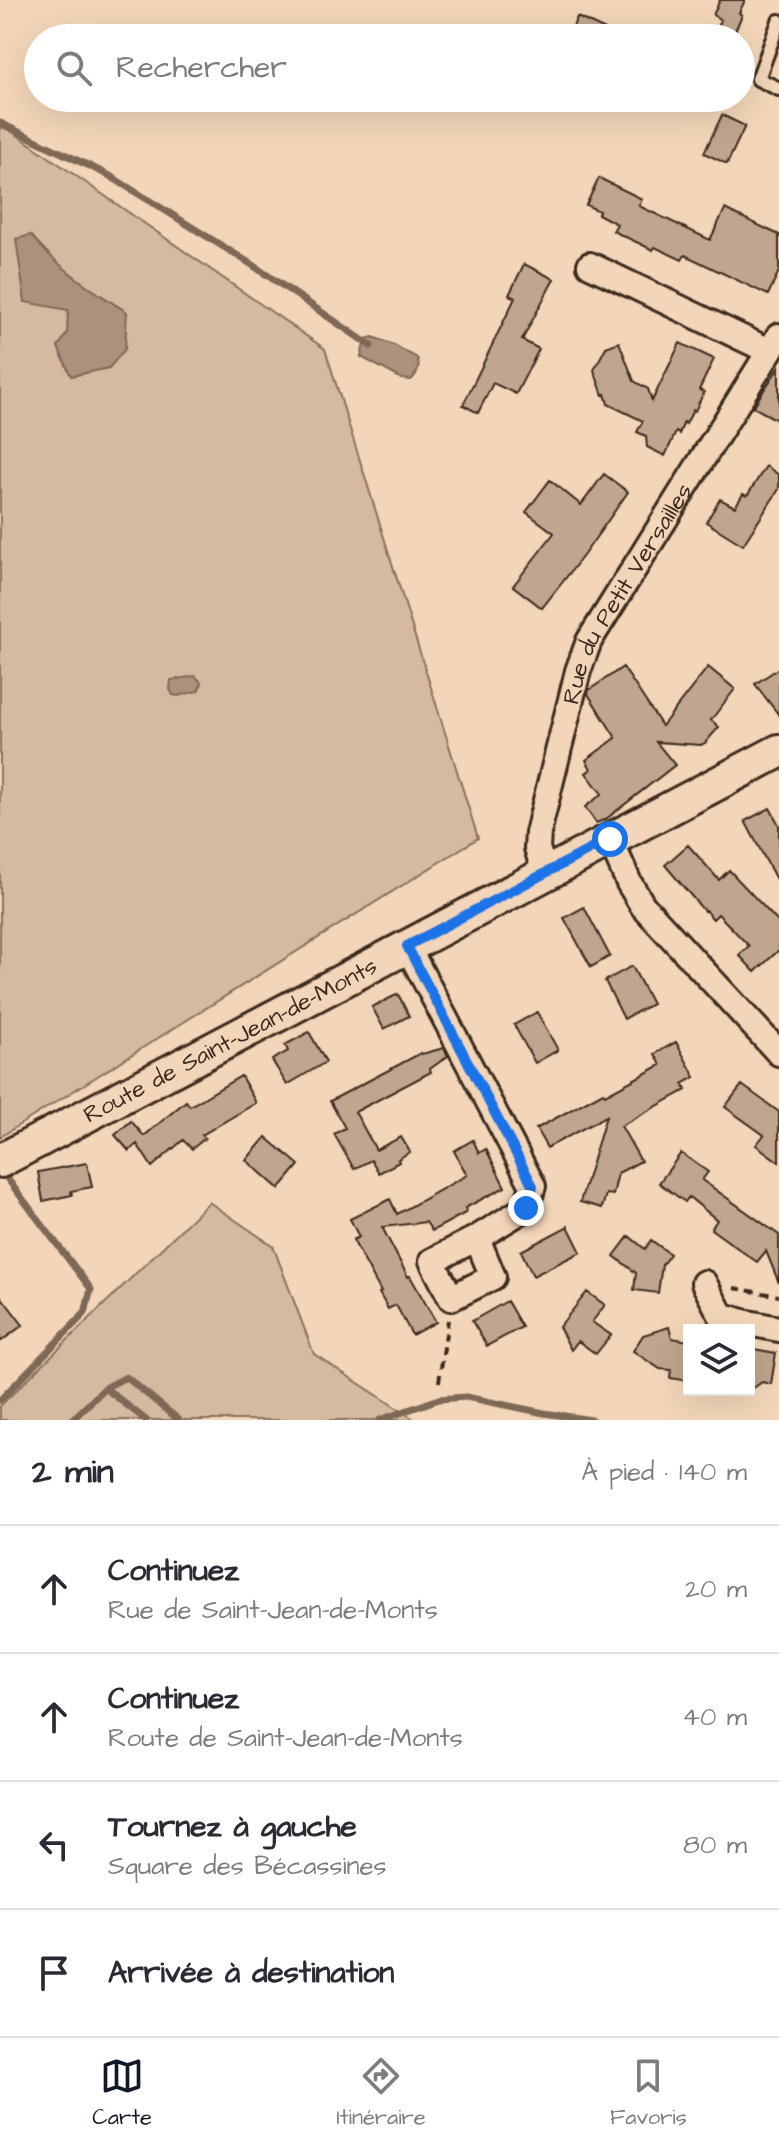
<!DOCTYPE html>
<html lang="fr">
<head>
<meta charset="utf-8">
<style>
  body { margin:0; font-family:"Architects Daughter",sans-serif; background:#f2f2f3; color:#2b2b33 }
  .controls { position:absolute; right:24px; bottom:24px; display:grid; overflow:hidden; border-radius:0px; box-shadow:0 8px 32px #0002 }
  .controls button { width:72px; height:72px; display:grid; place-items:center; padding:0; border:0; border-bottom:2px solid #e1e1e2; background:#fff; color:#2b2b33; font:40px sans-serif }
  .stop { position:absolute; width:24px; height:24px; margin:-18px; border:6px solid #1a73e8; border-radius:50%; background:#fff }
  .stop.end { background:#1a73e8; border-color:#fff; box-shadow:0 2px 8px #0008 }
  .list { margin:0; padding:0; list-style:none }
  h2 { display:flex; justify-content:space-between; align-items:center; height:104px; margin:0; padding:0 32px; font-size:34px }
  h2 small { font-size:26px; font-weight:400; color:#7c7c81 }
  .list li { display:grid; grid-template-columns:52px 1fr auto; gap:24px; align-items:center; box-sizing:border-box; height:128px; padding:0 32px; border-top:2px solid #e1e1e2 }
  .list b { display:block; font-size:30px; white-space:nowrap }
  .list p { margin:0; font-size:26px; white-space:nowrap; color:#7c7c81 }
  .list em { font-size:26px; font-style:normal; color:#7c7c81 }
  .icon { flex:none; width:44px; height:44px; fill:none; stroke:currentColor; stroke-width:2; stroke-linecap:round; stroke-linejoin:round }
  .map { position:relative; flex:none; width:779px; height:1420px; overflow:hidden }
  .search { position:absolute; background:#fff; box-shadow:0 8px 32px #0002; left:24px; right:24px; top:24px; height:88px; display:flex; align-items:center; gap:20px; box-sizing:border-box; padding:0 28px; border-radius:44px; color:#7c7c81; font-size:30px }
  .sheet { height:616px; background:#fff }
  nav { display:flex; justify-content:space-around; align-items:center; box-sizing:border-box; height:112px; border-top:2px solid #e1e1e2; background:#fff; font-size:22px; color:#7c7c81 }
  nav a { display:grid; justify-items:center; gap:4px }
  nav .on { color:#111827 }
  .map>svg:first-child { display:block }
</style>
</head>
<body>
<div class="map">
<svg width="779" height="1420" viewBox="0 0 779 1420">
  <rect width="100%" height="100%" fill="#f3d6b9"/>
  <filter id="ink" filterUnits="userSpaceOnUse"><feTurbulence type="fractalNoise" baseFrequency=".0125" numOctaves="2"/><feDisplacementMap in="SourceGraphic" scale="16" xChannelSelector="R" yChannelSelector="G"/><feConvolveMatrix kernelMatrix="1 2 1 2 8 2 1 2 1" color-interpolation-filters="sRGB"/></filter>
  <g filter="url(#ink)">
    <!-- green -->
    <path fill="#d5baa0" stroke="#88725f" stroke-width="2" d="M0,123L325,349L478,838L0,1137Z
      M209,1202L273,1246L314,1354L415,1420H0V1406Z"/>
    <!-- water -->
    <path fill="#aa927c" stroke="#7e6856" stroke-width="2" d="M31,235C58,268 92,290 127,312L125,349L109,368L71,376L58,347L67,333L68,310L25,302L16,239Z
      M373,337L394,345L417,358C421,366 417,375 411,380L402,379L361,357L365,339Z
      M195,676L202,683L198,691L178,696L173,695L170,689L171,680Z"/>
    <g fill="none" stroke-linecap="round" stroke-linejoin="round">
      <!-- stream -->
      <path stroke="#7e6856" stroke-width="7" d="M0,123L110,176L251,264L371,346
        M0,1169L91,1289L85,1313L0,1400
        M105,1388L126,1377L179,1420
        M72,1420L105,1388L146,1420
        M380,1420L439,1399L466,1397L544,1413L592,1420"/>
    </g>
    <!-- building -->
    <path fill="#c0a68e" stroke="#3b2a1e" stroke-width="2" d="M720,0H745L739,13L742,15L732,38H712L721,20L713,15Z
      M577,17L623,38H568Z
      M722,115L745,126L727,164L704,153Z
      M599,178L642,199L639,206L710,240L725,209L779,235V271L768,295L685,255L682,260L655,247L653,250L613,231L617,224L598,214L599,211L586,205Z
      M524,264L554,279L522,340L539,349L516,394L493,383L478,413L463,405L515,298L509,295Z
      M619,342L634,381L648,389L652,401L680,343L714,359L699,390L704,392L695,411L693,410L686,424L684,422L679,434L676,432L665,456L647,447L646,436L637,432L643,421L608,404L605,394L603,395L594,370L606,347Z
      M779,367V421L753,407Z
      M766,466L779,475V489L743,545L706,522L720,499L735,507L743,494L747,496Z
      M604,474L628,492L583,556L542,608L513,586L554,533L526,512L550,480L581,505Z
      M623,667L662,726L708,667L735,689L711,720L719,727L705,743L701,745L656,742L675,765L606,819L596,823L585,807L602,794L586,773L591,769L586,760L616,738L588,694L589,690Z
      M779,668V715L755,684Z
      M770,808L779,825V885L745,821Z
      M688,845L719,880L729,870L779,923V950L755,972L739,955L749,946L718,914L713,919L705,910L704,911L665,865Z
      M584,907L610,956L591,967L564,918Z
      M632,966L652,1004L624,1019L605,981Z
      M398,994L409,1016L384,1029L372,1007Z
      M537,1012L558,1050L535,1063L514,1025Z
      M309,1032L326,1062L287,1085L272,1060L288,1051L285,1045Z
      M676,1042L695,1077L683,1084L686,1090L621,1126L641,1161L618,1173L613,1195L606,1194L602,1208L580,1202L606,1116L547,1148L536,1129L603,1092L605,1095L661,1065L655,1054Z
      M444,1048L448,1056L430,1069L431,1072L355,1112L376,1150L401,1137L410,1152L398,1159L399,1162L379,1173L371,1160L354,1169L334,1134L345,1128L330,1101L421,1053L422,1054Z
      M241,1076L256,1103L202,1135L205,1138L192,1149L183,1140L152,1167L137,1144L129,1151L115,1135L131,1121L144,1136L186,1101L190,1106Z
      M742,1085L779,1112V1162L756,1145L764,1135L725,1107Z
      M266,1137L299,1165L279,1189L246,1160Z
      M473,1140L479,1153L486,1149L505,1187L465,1208L467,1212L432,1231L426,1222L382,1227L408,1277L410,1276L436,1322L412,1335L396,1305L388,1309L379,1293L381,1292L353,1240L359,1237L350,1219L390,1199L397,1214L467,1175L454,1151Z
      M681,1153L708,1172L702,1180L779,1235V1283L766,1251L757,1262L747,1255L711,1229L717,1220L689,1197L685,1202L659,1183Z
      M87,1163L92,1187L71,1191L72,1195L43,1201L38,1172Z
      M568,1226L581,1252L533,1276L521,1251Z
      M629,1236L645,1249L651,1240L670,1254L662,1265L658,1293L634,1290L636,1273L614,1256Z
      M587,1292L605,1305L592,1322L611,1335L596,1354L578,1341L571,1350L559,1327Z
      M0,1295L23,1325L0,1342Z
      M507,1301L522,1327L487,1346L472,1321Z
      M669,1327L672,1338L689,1341V1381L670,1378L671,1370L660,1369L633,1351L643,1335Z
      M749,1348L776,1353L771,1384L762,1382L749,1391Z"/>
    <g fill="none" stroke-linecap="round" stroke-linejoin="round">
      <defs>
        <path id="service" d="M779,21L758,79L779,89"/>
        <g id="minor">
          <path d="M590,265L769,351"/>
          <path d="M610,839L629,883L643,906L779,1053"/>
          <path id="s1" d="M545,874L537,848L538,833L578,671L589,641L779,336"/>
          <path d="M407,946L533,1186L526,1208L477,1238L432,1261L451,1298L493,1277L477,1238"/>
          <path d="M704,1283L721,1315L743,1322L779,1329"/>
        </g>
        <g id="secondary">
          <path id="s2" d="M0,1161L779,751"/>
        </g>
      </defs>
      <!-- service casing -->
      <use href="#service" stroke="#3b2a1e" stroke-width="18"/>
      <!-- minor casing -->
      <use href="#minor" stroke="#3b2a1e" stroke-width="30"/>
      <!-- secondary casing -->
      <use href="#secondary" stroke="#3b2a1e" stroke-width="38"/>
      <!-- path -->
      <path stroke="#3b2a1e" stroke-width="4" stroke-dasharray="8 6" stroke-linecap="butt" d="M734,1288L779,1296
        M439,1382L448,1320"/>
      <!-- service -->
      <use href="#service" stroke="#f3d6b9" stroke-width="12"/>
      <!-- minor -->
      <use href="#minor" stroke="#f3d6b9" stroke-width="24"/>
      <!-- secondary -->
      <use href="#secondary" stroke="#f3d6b9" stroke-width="32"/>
    </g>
  </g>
  <g fill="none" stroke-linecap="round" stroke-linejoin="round" filter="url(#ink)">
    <!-- route -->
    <path stroke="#1a73e8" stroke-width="10" d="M526,1208L533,1186L407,946L610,839"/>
  </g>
  <g text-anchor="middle" stroke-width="6" stroke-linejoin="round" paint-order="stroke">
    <!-- street labels -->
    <g font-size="24" fill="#3b2a1e" stroke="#f3d6b9">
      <text dy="8" stroke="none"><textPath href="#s1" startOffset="300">Rue du Petit Versailles</textPath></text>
      <text dy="8" stroke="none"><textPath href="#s2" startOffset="260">Route de Saint-Jean-de-Monts</textPath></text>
    </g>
  </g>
</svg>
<div class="controls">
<button><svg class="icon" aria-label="layers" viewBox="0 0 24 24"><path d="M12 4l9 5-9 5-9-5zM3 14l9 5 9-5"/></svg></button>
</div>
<div class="stop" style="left:610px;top:839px"></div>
<div class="stop end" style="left:526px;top:1208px"></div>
<div class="search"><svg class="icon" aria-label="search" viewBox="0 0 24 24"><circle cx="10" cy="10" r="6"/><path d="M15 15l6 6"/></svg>Rechercher</div>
</div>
<section class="sheet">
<h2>2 min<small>À pied · 140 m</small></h2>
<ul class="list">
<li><svg class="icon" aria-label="ahead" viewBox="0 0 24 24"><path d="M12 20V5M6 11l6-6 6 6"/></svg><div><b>Continuez</b><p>Rue de Saint-Jean-de-Monts</p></div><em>20 m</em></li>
<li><svg class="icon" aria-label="ahead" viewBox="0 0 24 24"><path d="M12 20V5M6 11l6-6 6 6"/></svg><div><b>Continuez</b><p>Route de Saint-Jean-de-Monts</p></div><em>40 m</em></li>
<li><svg class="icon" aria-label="left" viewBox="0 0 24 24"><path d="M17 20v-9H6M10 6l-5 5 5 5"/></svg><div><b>Tournez à gauche</b><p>Square des Bécassines</p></div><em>80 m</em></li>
<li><svg class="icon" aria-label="arrive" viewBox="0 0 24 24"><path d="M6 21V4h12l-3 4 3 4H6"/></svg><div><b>Arrivée à destination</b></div></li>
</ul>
</section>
<nav>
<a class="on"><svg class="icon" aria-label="map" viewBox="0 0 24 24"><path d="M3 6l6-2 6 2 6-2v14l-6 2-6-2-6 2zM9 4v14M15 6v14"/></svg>Carte</a>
<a><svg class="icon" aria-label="directions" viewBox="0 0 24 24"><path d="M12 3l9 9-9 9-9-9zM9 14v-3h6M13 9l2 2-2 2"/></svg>Itinéraire</a>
<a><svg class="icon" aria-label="saved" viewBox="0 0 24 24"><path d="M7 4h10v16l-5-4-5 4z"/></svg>Favoris</a>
</nav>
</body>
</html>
